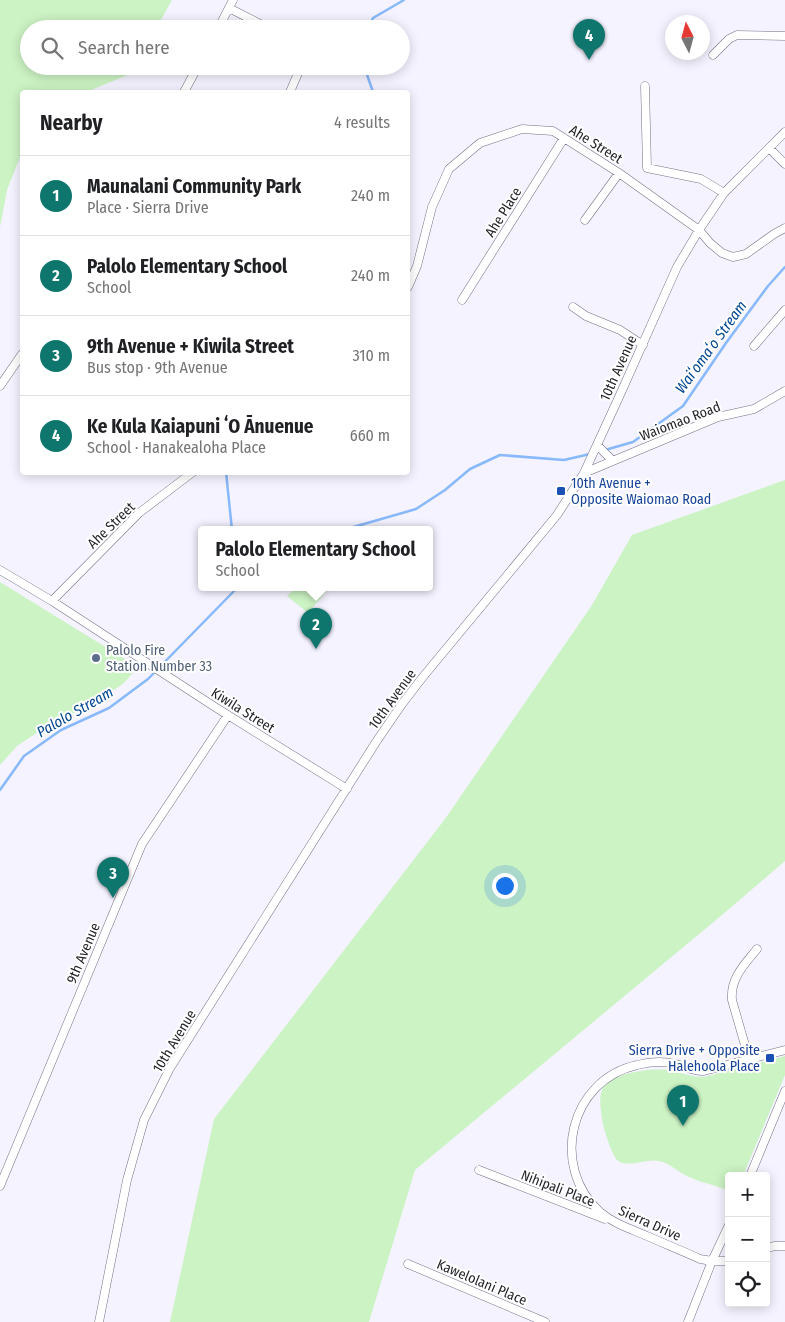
<!DOCTYPE html>
<html lang="en">
<head>
<meta charset="utf-8">
<style>
  body { margin:0; font-family:"Fira Sans Condensed",sans-serif; background:#f2f2f2; color:#202124 }
  .controls { position:absolute; right:15px; bottom:15px; display:grid; overflow:hidden; border-radius:5px; box-shadow:0 2px 12px #0003 }
  .controls button { width:45px; height:45px; display:grid; place-items:center; padding:0; border:0; border-bottom:1px solid #e0e0e0; background:#fff; color:#202124; font:25px sans-serif }
  .compass { position:absolute; left:665px; top:15px; width:45px; height:45px; border-radius:50%; background:#fff; box-shadow:0 2px 12px #0003; rotate:354deg }
  .you { position:absolute; left:504px; top:885px; width:18px; height:18px; margin:-12px; border:4px solid #fff; border-radius:50%; background:#1a73e8; box-shadow:0 0 0 8px #1a73e833 }
  .badge { display:grid; place-items:center; width:32px; height:32px; border-radius:50%; background:#0f766e; color:#fff; font-size:16px; font-weight:700 }
  .pin { position:absolute; translate:-50% -41px; filter:drop-shadow(0 1px 2px #0008) }
  .pin::after { content:''; position:absolute; top:26px; width:18px; height:15px; background:inherit; clip-path:polygon(0 0,100% 0,50% 100%) }
  .popup { position:absolute; left:198px; top:526px; width:235px; height:65px; box-sizing:border-box; display:grid; place-content:center; border-radius:5px; background:#fff; filter:drop-shadow(0 1px 4px #0005); font-size:16px; white-space:nowrap; color:#757577 }
  .popup b { font-size:19px; color:#202124 }
  .popup::after { content:''; position:absolute; left:50%; top:100%; margin-left:-10px; border:10px solid transparent; border-top-color:#fff }
  .list { margin:0; padding:0; list-style:none }
  h2 { display:flex; justify-content:space-between; align-items:center; height:65px; margin:0; padding:0 20px; font-size:21px }
  h2 small { font-size:16px; font-weight:400; color:#757577 }
  .list li { display:grid; grid-template-columns:32px 1fr auto; gap:15px; align-items:center; box-sizing:border-box; height:80px; padding:0 20px; border-top:1px solid #e0e0e0 }
  .list b { display:block; font-size:19px; white-space:nowrap }
  .list p { margin:0; font-size:16px; white-space:nowrap; color:#757577 }
  .list em { font-size:16px; font-style:normal; color:#757577 }
  .icon { flex:none; width:28px; height:28px; fill:none; stroke:currentColor; stroke-width:2; stroke-linecap:round; stroke-linejoin:round }
  .map { position:relative; flex:none; width:785px; height:1322px; overflow:hidden }
  .search { position:absolute; background:#fff; box-shadow:0 2px 12px #0003; left:20px; top:20px; width:390px; height:55px; display:flex; align-items:center; gap:12px; box-sizing:border-box; padding:0 18px; border-radius:28px; color:#757577; font-size:19px }
  .panel { position:absolute; background:#fff; box-shadow:0 2px 12px #0003; left:20px; top:90px; width:390px; height:385px; border-radius:5px }
  .map>svg:first-child { display:block }
</style>
</head>
<body>
<div class="map">
<svg width="785" height="1322" viewBox="0 0 785 1322">
  <rect width="100%" height="100%" fill="#f4f3ff"/>
  <!-- green -->
  <path fill="#ccf3c4" d="M0,0H172L156,29H29V66H133L128,75L86,92H22V152L7,190L0,227Z
    M785,480V861L722,915L415,1170L369,1322H170L214,1119L445,819L592,605L632,535Z
    M0,582L138,667L124,683L103,698L44,728L17,746L0,765Z
    M295,588H329L308,613L287,596Z
    M785,1056V1075L743,1176H729V1191C716,1185 702,1183 689,1177C679,1173 670,1163 659,1161C648,1158 628,1168 618,1161C612,1156 603,1127 602,1119C601,1110 598,1097 603,1088C613,1073 650,1068 667,1070C680,1072 691,1077 704,1077Z"/>
  <g fill="none" stroke-linecap="round" stroke-linejoin="round">
    <!-- stream -->
    <path stroke="#88b9fc" stroke-width="2.5" d="M368,29L373,18L404,0
      M364,66L373,92
      M605,450L633,442L683,406L726,343L768,286L785,267
      M226,472L232,530
      M343,530L416,509L445,490L470,469L500,455L564,460L590,454
      M0,790L24,756L61,730L109,708L148,679L237,588"/>
    <defs>
      <path id="minor" d="M229,8L270,29
        M218,29L233,0
        M713,55L729,39L737,35L785,36
        M645,86L647,168L701,179L724,193
        M184,92L198,66
        M290,92L301,66
        M769,148L785,164
        M585,220L619,173
        M408,287L417,266L432,207L449,169L480,143L522,129L553,131L619,173L699,230L710,243L722,253L733,257L746,254L774,234L785,228
        M462,300L564,138
        M573,307L586,316L620,330L643,345
        M754,346L785,310
        M0,386L22,354
        M597,445L613,461
        M584,473L718,417L754,409L785,391
        M0,570L52,601L215,707L347,789
        M52,601L139,513L193,472
        M749,1059L732,1000C730,978 745,964 757,949
        M479,1170L605,1219
        M750,1176L785,1091
        M0,1186L142,844L228,715
        M766,1248L775,1246H785
        M729,1261H712L700,1259C683,1251 665,1244 647,1236C631,1229 614,1224 600,1212C549,1166 570,1080 637,1065C649,1062 663,1061 675,1064C685,1066 694,1072 704,1071L785,1050
        M408,1264L545,1322
        M99,1322L127,1180L144,1120L170,1068L376,742L402,704L422,678L557,515L584,473L619,397L677,267L699,230L724,193L785,132
        M688,1322L712,1261L729,1225"/>
    </defs>
    <!-- minor casing -->
    <use href="#minor" stroke="#747183" stroke-width="9"/>
    <!-- minor -->
    <use href="#minor" stroke="#fff" stroke-width="8"/>
  </g>
  <!-- markers -->
  <g fill="#1a4fb4" stroke="#fff" stroke-width="2">
    <rect x="556" y="486" width="10" height="10" rx="2.5"/>
    <rect x="765" y="1053" width="10" height="10" rx="2.5"/>
  </g>
  <circle fill="#5c6f8a" stroke="#fff" stroke-width="2" cx="96" cy="658" r="5"/>
  <g text-anchor="middle" stroke-width="4" stroke-linejoin="round" paint-order="stroke">
    <!-- street labels -->
    <g font-size="14" fill="#201f26" stroke="#fff">
      <text transform="translate(596 144) rotate(32)" y="5">Ahe Street</text>
      <text transform="translate(503 212) rotate(-58)" y="5">Ahe Place</text>
      <text transform="translate(618 368) rotate(-66)" y="5">10th Avenue</text>
      <text transform="translate(680 421) rotate(-21)" y="5">Waiomao Road</text>
      <text transform="translate(111 525) rotate(-44)" y="5">Ahe Street</text>
      <text transform="translate(392 699) rotate(-54)" y="5">10th Avenue</text>
      <text transform="translate(243 710) rotate(32)" y="5">Kiwila Street</text>
      <text transform="translate(83 953) rotate(-67)" y="5">9th Avenue</text>
      <text transform="translate(174 1041) rotate(-59)" y="5">10th Avenue</text>
      <text transform="translate(558 1188) rotate(21)" y="5">Nihipali Place</text>
      <text transform="translate(650 1223) rotate(24)" y="5">Sierra Drive</text>
      <text transform="translate(482 1282) rotate(23)" y="5">Kawelolani Place</text>
    </g>
    <!-- transit labels -->
    <g font-size="14" fill="#164399" stroke="#fff" text-anchor="start">
      <text x="571" y="488">10th Avenue +<tspan x="571" dy="16">Opposite Waiomao Road</tspan></text>
      <text x="760" y="1055" text-anchor="end">Sierra Drive + Opposite<tspan x="760" dy="16">Halehoola Place</tspan></text>
    </g>
    <!-- service labels -->
    <g font-size="14" fill="#4e5e75" stroke="#fff" text-anchor="start">
      <text x="106" y="655">Palolo Fire<tspan x="106" dy="16">Station Number 33</tspan></text>
    </g>
    <!-- water labels -->
    <g font-size="15" font-style="italic" fill="#024793" stroke="#fff">
      <text transform="translate(711 347) rotate(-54)" y="5">Waiʻomaʻo Stream</text>
      <text transform="translate(75 712) rotate(-30)" y="5">Palolo Stream</text>
    </g>
  </g>
</svg>
<div class="controls">
<button>+</button>
<button>−</button>
<button><svg class="icon" aria-label="locate" viewBox="0 0 24 24"><circle cx="12" cy="12" r="6"/><path d="M12 2v4M12 18v4M2 12h4M18 12h4"/></svg></button>
</div>
<svg class="compass" viewBox="-18 -18 36 36"><path d="M0-13l5 13h-10z" fill="#e53935"/><path d="M0 13l5-13h-10z" fill="#757577"/></svg>
<div class="you"></div>
<div class="pin badge" style="left:683px;top:1126px">1</div>
<div class="pin badge" style="left:316px;top:649px">2</div>
<div class="popup"><b>Palolo Elementary School</b>School</div>
<div class="pin badge" style="left:113px;top:898px">3</div>
<div class="pin badge" style="left:589px;top:60px">4</div>
<div class="search"><svg class="icon" aria-label="search" viewBox="0 0 24 24"><circle cx="10" cy="10" r="6"/><path d="M15 15l6 6"/></svg>Search here</div>
<section class="panel">
<h2>Nearby<small>4 results</small></h2>
<ul class="list">
<li><span class="badge">1</span><div><b>Maunalani Community Park</b><p>Place · Sierra Drive</p></div><em>240 m</em></li>
<li><span class="badge">2</span><div><b>Palolo Elementary School</b><p>School</p></div><em>240 m</em></li>
<li><span class="badge">3</span><div><b>9th Avenue + Kiwila Street</b><p>Bus stop · 9th Avenue</p></div><em>310 m</em></li>
<li><span class="badge">4</span><div><b>Ke Kula Kaiapuni ʻO Ānuenue</b><p>School · Hanakealoha Place</p></div><em>660 m</em></li>
</ul>
</section>
</div>
</body>
</html>
